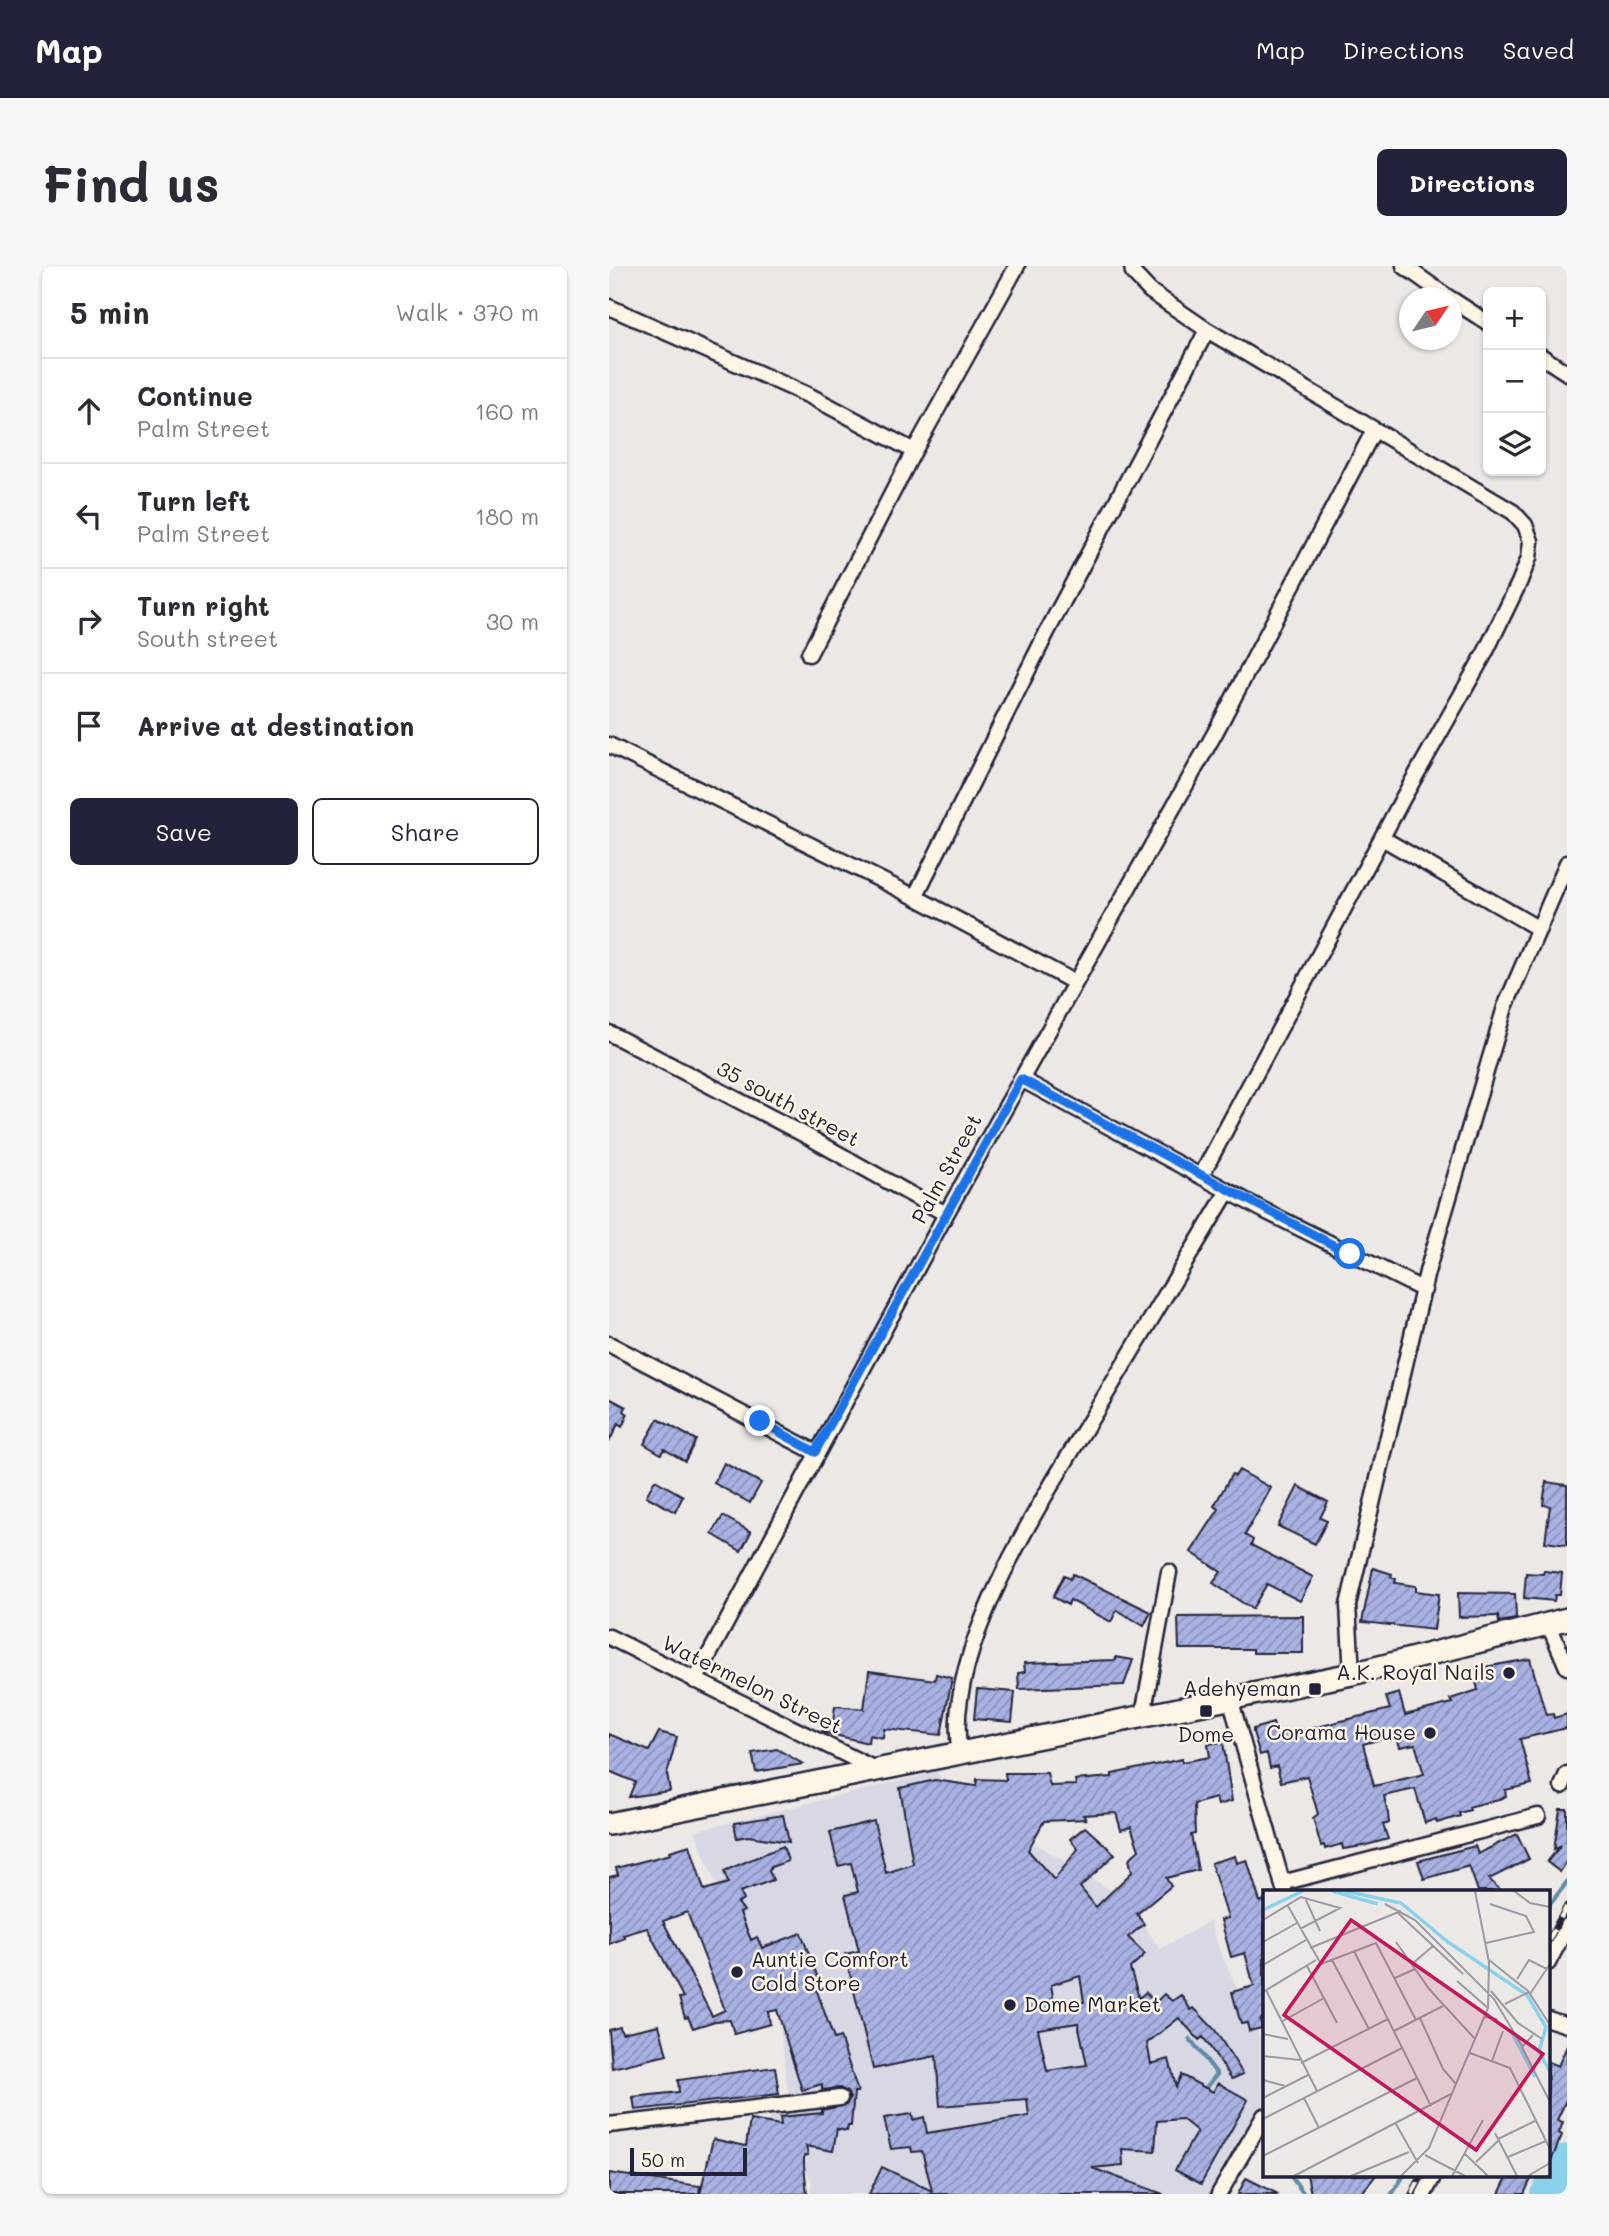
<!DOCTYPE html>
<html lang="en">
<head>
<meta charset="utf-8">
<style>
  body { margin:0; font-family:Mali,sans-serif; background:#f7f7f7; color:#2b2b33 }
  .controls { position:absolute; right:21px; top:21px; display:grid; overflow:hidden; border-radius:10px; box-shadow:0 2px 5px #0004 }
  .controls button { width:63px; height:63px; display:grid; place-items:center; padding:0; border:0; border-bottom:2px solid #e1e1e2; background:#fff; color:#2b2b33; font:35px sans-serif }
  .compass { position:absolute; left:790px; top:21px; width:63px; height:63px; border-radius:50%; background:#fff; box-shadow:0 2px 5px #0004; rotate:55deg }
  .scale { position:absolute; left:21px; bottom:18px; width:117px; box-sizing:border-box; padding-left:7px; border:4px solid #22223b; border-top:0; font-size:19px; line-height:24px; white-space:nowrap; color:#22223b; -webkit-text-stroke:5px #fcf5e5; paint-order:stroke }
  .stop { position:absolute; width:21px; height:21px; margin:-16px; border:5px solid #1a73e8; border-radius:50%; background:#fff }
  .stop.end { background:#1a73e8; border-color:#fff; box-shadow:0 2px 7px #0008 }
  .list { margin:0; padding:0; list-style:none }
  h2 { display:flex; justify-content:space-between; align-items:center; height:91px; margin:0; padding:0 28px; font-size:30px }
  h2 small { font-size:23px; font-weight:400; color:#7c7c81 }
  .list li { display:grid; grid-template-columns:46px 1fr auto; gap:21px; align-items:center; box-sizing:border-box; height:105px; padding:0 28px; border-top:2px solid #e1e1e2 }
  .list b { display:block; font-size:26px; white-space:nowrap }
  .list p { margin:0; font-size:23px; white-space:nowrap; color:#7c7c81 }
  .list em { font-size:23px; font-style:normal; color:#7c7c81 }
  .actions { display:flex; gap:14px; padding:21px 28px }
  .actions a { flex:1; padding:16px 0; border:2px solid #22223b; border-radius:10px; text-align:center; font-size:24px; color:#22223b }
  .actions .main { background:#22223b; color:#fff }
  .icon { flex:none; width:38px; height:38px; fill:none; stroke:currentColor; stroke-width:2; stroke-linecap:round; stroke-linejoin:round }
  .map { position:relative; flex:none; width:958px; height:1928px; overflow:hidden; border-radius:10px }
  header { display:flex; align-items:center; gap:42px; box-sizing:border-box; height:98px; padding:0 35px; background:#22223b; color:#fff }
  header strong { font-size:33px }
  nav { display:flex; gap:38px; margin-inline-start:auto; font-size:24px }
  .intro { display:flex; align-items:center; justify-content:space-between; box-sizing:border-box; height:168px; padding:0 42px }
  h1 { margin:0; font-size:49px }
  .button { padding:18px 32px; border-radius:10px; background:#22223b; color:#fff; font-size:24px; font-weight:700 }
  main { display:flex; gap:42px; padding:0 42px }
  aside { flex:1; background:#fff; border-radius:10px; box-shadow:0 2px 5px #0004 }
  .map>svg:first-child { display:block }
</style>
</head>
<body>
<header>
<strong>Map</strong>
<nav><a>Map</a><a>Directions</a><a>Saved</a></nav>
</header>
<div class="intro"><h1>Find us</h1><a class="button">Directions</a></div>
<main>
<aside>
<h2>5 min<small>Walk · 370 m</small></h2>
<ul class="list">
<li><svg class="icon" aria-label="ahead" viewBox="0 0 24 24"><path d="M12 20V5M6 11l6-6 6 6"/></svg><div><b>Continue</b><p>Palm Street</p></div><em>160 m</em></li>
<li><svg class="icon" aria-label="left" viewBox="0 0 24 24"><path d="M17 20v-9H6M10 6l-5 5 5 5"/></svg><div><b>Turn left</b><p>Palm Street</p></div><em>180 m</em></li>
<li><svg class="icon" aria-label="right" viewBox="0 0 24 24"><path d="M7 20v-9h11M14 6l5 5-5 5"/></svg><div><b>Turn right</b><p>South street</p></div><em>30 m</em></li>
<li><svg class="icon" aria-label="arrive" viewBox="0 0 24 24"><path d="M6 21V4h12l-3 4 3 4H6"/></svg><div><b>Arrive at destination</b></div></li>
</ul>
<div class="actions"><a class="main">Save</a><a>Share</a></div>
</aside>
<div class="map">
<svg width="958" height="1928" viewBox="0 0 958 1928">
  <defs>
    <pattern id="building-hatch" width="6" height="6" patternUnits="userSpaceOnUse" patternTransform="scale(1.75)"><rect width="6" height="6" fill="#a9b2e3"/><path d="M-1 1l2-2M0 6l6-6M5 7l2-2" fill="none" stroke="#8990b9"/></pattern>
  </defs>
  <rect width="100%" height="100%" fill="#ebe8e5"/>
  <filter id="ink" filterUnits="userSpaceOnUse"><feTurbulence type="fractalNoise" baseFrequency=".0143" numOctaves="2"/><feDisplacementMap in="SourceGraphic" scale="14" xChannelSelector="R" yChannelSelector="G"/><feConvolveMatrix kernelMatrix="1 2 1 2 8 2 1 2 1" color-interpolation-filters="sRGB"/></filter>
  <g filter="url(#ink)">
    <!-- built -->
    <path fill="#d7d8e4" d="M328,1506L345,1540L436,1583L518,1635L551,1683L601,1655L610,1683L655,1780V1841L606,1928H201L203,1914L159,1854L179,1827L164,1701L117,1643L86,1565Z"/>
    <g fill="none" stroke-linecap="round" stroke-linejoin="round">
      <!-- stream -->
      <path stroke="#608ca5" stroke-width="4.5" d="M939,1641L958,1616
        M581,1773L608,1808L594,1826
        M681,1909L695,1928
        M783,1928L795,1909"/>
      <!-- river -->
      <path stroke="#8ad2eb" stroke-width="28" d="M935,1928L958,1892"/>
    </g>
    <!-- building -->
    <path fill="url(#building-hatch)" stroke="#22223b" stroke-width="2" fill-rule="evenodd" d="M0,1132L17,1141L15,1145L19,1148L13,1161L9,1158L0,1176Z
      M49,1153L87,1174L76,1195L55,1183L52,1188L35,1178Z
      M115,1197L152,1217L141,1237L105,1217Z
      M630,1204L662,1222L636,1269L644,1274L642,1279L704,1311L691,1335L658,1318L643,1343L604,1317L612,1306L582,1286L610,1243L605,1240L623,1208L626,1210Z
      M46,1214L74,1230L66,1246L37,1230Z
      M937,1216L958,1219V1279L936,1276L941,1240L934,1239Z
      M689,1220L719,1236L711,1252L718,1255L706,1278L669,1260Z
      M114,1250L142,1266L132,1285L103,1268Z
      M764,1302L783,1308L782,1311L787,1313L786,1317L807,1320V1325L830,1328L825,1364L753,1356Z
      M935,1305L953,1307L951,1329H946L945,1335L915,1332L917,1307L934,1308Z
      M464,1308L542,1346L535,1360L508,1344L502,1356L461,1334L459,1339L444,1331L455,1309L461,1313Z
      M849,1327L906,1328L907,1353L890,1356L889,1350L850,1351Z
      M694,1350V1387H644V1383H570L569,1351Z
      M507,1391L524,1394L515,1419L410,1423L409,1407L416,1406L415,1397L507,1394Z
      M921,1393L937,1449L944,1448L945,1452L958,1448V1462L911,1473L923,1518L896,1524L897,1531L860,1541L861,1544L850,1547L851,1550L828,1557L827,1553L816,1557L806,1523L775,1530L779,1548L780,1557L774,1559L779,1573L754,1580L734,1583L733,1578L716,1583L715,1579L712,1580L704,1552L709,1548L698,1510L672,1516L668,1500L661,1502L658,1487L651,1489L644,1466V1463L664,1457L668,1469L692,1465L781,1443L777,1431L790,1427L796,1449L843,1437L841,1433L869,1424L864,1403ZM787,1469L791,1481L806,1478L815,1508L765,1520L754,1478Z
      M260,1405L326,1414L327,1408L343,1412L332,1469L275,1463L274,1472L260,1469L259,1477L213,1466L217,1453L224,1456L226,1440L255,1443Z
      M368,1423L406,1426L403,1456L365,1453Z
      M50,1466L68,1471L58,1508L61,1525L20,1531L26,1516L0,1505V1468L40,1485Z
      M614,1476L623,1535L609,1539L607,1532L585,1538L586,1568L582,1569L589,1604L557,1612L562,1620L528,1648L535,1658L519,1671L536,1688L521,1702L530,1732L537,1726L546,1737L555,1728L563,1735L572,1729L582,1744L585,1742L606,1764L634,1808L623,1813L594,1771L590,1774L570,1752L538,1777L542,1798L560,1793L567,1821L572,1809L604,1826L609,1817L639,1834L592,1918L566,1904L588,1865L573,1853L548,1855L546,1885L513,1883L514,1899L483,1902L554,1928H260L273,1901L323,1925L313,1885L303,1886L302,1881L282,1883L275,1852L303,1848L304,1854L315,1851L318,1867L420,1850L418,1833L331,1840L327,1790L264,1803L236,1688L250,1685L236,1629L249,1626L242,1597L229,1600L221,1566L265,1555L277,1607L304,1598L291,1522L326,1514L367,1520L368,1513L397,1514L396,1507H438L441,1520L467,1519L466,1514L503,1511V1508L573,1493V1496L601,1491L599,1478ZM507,1547L512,1564L522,1561L530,1584L520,1593L523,1606L487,1641L471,1621L506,1588L476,1561L461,1573L469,1583L445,1614L419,1584L435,1555L477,1553L474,1549ZM471,1710L475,1736L446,1742L442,1719ZM469,1757L478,1799L438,1805L429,1763Z
      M168,1483L194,1498L147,1506L143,1487Z
      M951,1543H958V1595L951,1606L938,1596L952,1579L945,1583Z
      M174,1549L180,1576L139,1570L128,1572L125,1557Z
      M908,1568L920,1593L880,1613L892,1625H869L860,1600L815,1613L809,1595L866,1580L869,1588Z
      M81,1579L95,1624L119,1617L115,1605L174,1580L179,1595L162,1601L160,1605L164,1614L131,1626L135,1634L129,1637L135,1645L131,1647L142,1674L148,1671L153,1682L192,1667L209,1712L204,1714L225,1773L231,1771L249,1826H245L242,1860H239L238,1865L228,1863L224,1885L197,1880L199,1889L195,1890V1899L198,1928H91L104,1873L137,1880L141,1854L172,1859L171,1851L213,1847V1844L237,1839L241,1832L238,1826L231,1822L213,1824V1818L193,1824L168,1744L159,1746L161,1758L125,1768L121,1754L106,1755L84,1762L79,1751L76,1752L70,1732L74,1731L38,1662L14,1669L16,1672L0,1678V1611L9,1609L7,1602L62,1588L61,1585ZM78,1646L116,1744L103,1750L54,1655Z
      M626,1590L628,1597L638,1594L651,1636L655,1634V1752L651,1754L653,1762L640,1765L638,1757L632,1758L623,1726L645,1720L636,1687L622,1691L612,1654L619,1652L602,1597Z
      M50,1759L58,1789L3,1802L0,1764L11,1761L13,1767Z
      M958,1780V1832L948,1854L954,1856L950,1867L953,1869L942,1895H939V1796L949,1800Z
      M166,1801L170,1828L26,1844L24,1831L70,1826L69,1814Z
      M0,1907L91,1920L90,1928H0Z
      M698,1909H767L752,1928H702Z
      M899,1909H924L915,1928H890Z
      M637,1912L669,1928H629Z"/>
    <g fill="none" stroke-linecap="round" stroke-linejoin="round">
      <defs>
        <path id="minor" d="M523,0L524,7L541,25L598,64L904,246L916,259L922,275L920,292L910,317L876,387L794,532L592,910
          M795,0L840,32
          M842,33L879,57
          M0,41L201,130L305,185
          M932,90L958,107
          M200,388L305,185L408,0
          M0,479L306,631L465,716
          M773,572L930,663
          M306,631L439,364L598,64
          M0,767L196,869L337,948
          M412,813L656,945L815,1024
          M0,1078L206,1186
          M940,1359L958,1401
          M0,1371L268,1504
          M743,1408L739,1339L818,1006L896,741L958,597
          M86,1415L337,948L607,465L765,164
          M621,1432L675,1623
          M534,1449L560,1306
          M351,1487C331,1383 444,1218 496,1130C537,1061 578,993 619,925
          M953,1520L958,1508
          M673,1617L929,1550
          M939,1697L958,1660
          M939,1753L958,1759
          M0,1859L231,1832
          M610,1928L655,1850
          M815,1928L825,1909"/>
        <path id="secondary" d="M0,1558L743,1408L958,1353"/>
      </defs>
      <!-- minor casing -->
      <use href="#minor" stroke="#22223b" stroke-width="19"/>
      <!-- secondary casing -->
      <use href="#secondary" stroke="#22223b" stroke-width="26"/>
      <!-- minor -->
      <use href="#minor" stroke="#fcf5e5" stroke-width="14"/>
      <!-- secondary -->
      <use href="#secondary" stroke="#fcf5e5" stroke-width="21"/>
      <defs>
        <path id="rail" d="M939,1675L958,1640
          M803,1928L813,1909"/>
      </defs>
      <!-- rail casing -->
      <use href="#rail" stroke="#22223b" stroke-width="7"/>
      <!-- rail -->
      <use href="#rail" stroke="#fcf5e5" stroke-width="4.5" stroke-dasharray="13" stroke-linecap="butt"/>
    </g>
  </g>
  <g fill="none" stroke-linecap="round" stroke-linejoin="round" filter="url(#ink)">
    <!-- route -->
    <path stroke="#1a73e8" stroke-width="9" d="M151,1155L206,1186L412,813L741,988"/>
  </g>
  <!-- markers -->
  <g fill="#22223b" stroke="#fcf5e5" stroke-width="2.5">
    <circle cx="900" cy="1407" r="7"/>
    <rect x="699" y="1416" width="14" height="14" rx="3.5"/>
    <rect x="590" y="1438" width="14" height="14" rx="3.5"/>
    <circle cx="821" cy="1467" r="7"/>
    <circle cx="128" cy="1706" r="7"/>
    <circle cx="401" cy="1739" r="7"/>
  </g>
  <g text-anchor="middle" stroke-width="5" stroke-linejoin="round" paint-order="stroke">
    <!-- street labels -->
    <g font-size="21" fill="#22223b" stroke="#fcf5e5">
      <text transform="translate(179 838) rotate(28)" y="7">35 south street</text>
      <text transform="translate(338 903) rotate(-61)" y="7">Palm Street</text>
      <text transform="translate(143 1419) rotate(26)" y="7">Watermelon Street</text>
    </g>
    <!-- poi labels -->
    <g font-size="21" fill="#22223b" stroke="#fcf5e5" text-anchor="end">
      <text x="886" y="1414">A.K. Royal Nails</text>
      <text x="692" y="1430">Adehyeman</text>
      <text x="807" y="1474">Corama House</text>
      <text x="597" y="1476" text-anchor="middle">Dome</text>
      <text x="142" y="1701" text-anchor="start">Auntie Comfort<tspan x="142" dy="24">Cold Store</tspan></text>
      <text x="415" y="1746" text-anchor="start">Dome Market</text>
    </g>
  </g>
  <!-- overview -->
  <g transform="translate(654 1624)">
    <rect width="287" height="287" fill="#ebe8e5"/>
    <path fill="none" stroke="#8ad2eb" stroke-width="3.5" d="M69,1L115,14M82,1L138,13L185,52L264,105L283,137L276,161L287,182M0,20L40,1M249,143L272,187"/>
    <path fill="none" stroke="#9b99a1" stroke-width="2" d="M251,1L267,13L287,17M42,8L57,41M122,14L152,30L231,109L259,156M25,16L58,74L113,53L153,130M135,23L200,84M0,30L38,7L77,18L37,39M0,52L34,33M133,52L167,100L212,149M223,53L271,42L263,26L227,14M47,58L138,21M91,61L168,216M69,70L106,139M226,70L265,101L287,135M149,74L170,56M0,75L43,50M44,76L74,133M132,88L152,79M254,89L266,70L284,79M194,91L225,118M3,100L54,201M228,101L255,133L279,149M0,102L53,70M267,104L287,74M242,114L266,102M222,127L233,129L239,137M157,128L180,179L193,194M18,132L61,108M131,141L180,116M0,144L25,149M270,145L259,157L287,212M207,163L247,178L287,259M0,166L37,170M229,171L240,141M38,173L125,129M0,190L22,196M0,208L45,185M41,208L56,238M0,229L139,158M133,234L155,273M232,243L254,286M235,249L272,231M202,264L225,286M162,265L202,286M0,266L154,188M245,267L283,251M213,272L236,250M31,286L188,204M88,286L146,262M138,286L166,258L225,118L226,72L212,1M189,286L220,230M265,286L287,273"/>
    <path fill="#c2185b" fill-opacity="0.15" stroke="#c2185b" stroke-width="3.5" d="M88,30L280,164L213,260L21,125Z"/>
    <rect width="287" height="287" fill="none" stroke="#22223b" stroke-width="3.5"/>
  </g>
</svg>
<div class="controls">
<button>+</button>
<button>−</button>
<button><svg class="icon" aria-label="layers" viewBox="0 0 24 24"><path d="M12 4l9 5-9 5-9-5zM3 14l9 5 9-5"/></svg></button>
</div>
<svg class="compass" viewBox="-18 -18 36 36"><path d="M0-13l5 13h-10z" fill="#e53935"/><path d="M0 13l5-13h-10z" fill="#7c7c81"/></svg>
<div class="scale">50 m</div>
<div class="stop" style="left:741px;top:988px"></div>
<div class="stop end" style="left:151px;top:1155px"></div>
</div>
</main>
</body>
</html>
